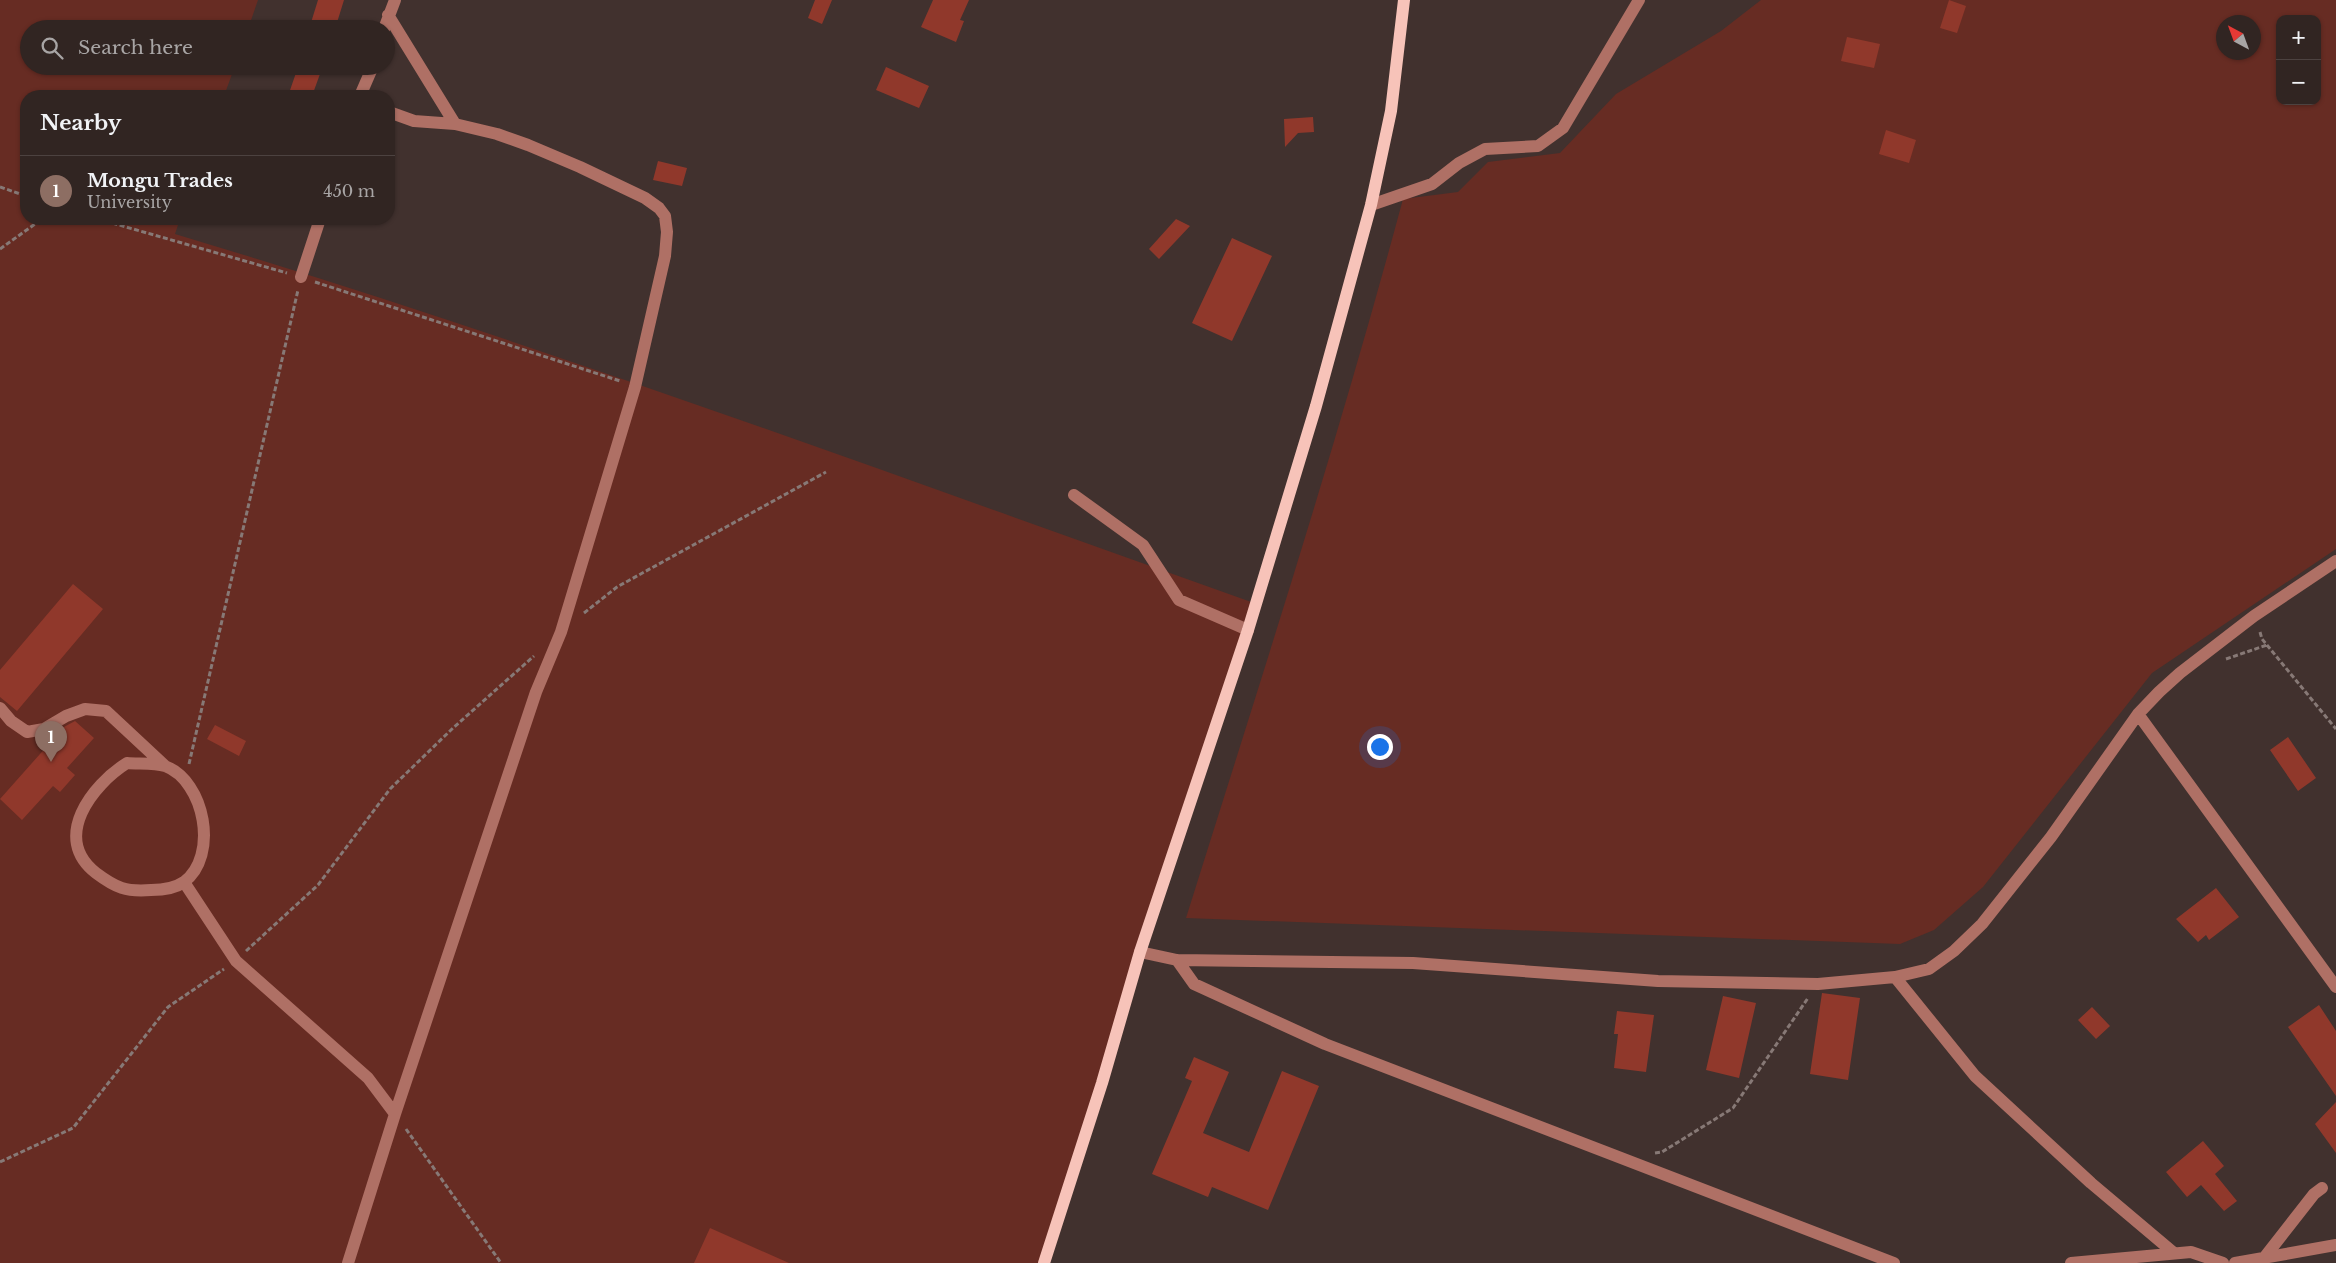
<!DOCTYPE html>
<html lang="en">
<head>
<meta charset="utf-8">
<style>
  body { margin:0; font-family:"Libre Baskerville",serif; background:#3d312f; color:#f1f3f6 }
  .controls { position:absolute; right:15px; top:15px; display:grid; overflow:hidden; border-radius:10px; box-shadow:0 1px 4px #0004 }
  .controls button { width:45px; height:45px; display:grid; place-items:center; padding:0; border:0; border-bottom:1px solid #4c4240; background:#312522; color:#f1f3f6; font:25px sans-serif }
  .compass { position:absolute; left:2216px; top:15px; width:45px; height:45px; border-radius:50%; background:#312522; box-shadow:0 1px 4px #0004; rotate:319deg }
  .you { position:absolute; left:1379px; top:746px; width:18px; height:18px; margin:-12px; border:4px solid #fff; border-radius:50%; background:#1a73e8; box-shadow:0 0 0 8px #1a73e833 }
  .badge { display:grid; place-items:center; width:32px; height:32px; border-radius:50%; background:#1a73e8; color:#fff; font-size:16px; font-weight:700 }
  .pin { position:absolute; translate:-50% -41px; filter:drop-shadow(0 1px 2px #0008) }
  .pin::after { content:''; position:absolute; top:26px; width:18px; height:15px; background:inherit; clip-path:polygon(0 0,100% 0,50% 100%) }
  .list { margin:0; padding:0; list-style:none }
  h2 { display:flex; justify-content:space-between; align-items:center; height:65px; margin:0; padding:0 20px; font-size:21px }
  h2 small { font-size:16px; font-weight:400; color:#a8a5a5 }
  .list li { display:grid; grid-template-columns:32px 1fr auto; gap:15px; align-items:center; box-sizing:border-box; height:70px; padding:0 20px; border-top:1px solid #4c4240 }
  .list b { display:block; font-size:19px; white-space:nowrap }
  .list p { margin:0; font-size:16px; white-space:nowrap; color:#a8a5a5 }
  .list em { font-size:16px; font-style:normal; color:#a8a5a5 }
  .icon { flex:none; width:28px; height:28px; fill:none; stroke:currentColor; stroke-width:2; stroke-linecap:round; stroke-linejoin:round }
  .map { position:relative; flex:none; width:2336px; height:1263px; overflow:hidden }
  .search { position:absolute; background:#312522; box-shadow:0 1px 4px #0004; left:20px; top:20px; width:375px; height:55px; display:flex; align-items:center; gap:12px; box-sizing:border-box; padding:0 18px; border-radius:28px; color:#a8a5a5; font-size:19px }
  .panel { position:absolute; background:#312522; box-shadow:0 1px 4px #0004; left:20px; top:90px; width:375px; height:135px; border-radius:20px }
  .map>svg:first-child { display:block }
</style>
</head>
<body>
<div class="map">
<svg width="2336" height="1263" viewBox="0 0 2336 1263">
  <rect width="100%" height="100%" fill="#41312e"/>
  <!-- green -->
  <path fill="#672c23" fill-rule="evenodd" d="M0,0H258L248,29H29V66H235L224,96H26V219H180L175,234C539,343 896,476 1254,603L1042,1263H0Z
    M1761,0H2336V549L2152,673L1983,887L1934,930L1900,944L1186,918C1261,679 1338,441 1403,199L1458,192L1488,162L1560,153L1616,94L1721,31ZM2280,19H2317V101H2280ZM2224,22H2254V52H2224Z"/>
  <!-- building -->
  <path fill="#90382b" d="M318,0H344L335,29H309Z
    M815,0H832L822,24L808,18Z
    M933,0H969L960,20L964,21L956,42L921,27Z
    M1949,0L1966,6L1957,33L1940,28Z
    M1847,37L1880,44L1874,68L1841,61Z
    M298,67L320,74L312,96H288Z
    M886,67L929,86L919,108L876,90Z
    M1313,117L1314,132L1298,133L1285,147L1284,119Z
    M1886,130L1916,140L1909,163L1879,154Z
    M658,161L687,168L682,186L653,180Z
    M1176,219L1190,226L1159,259L1149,249Z
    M1232,238L1272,256L1232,341L1192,323Z
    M73,584L103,609L17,711L0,697V670Z
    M75,721L94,738L67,768L75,775L60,792L53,786L22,820L0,799L64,727Z
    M215,725L246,741L239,756L207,739Z
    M2288,737L2316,778L2298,791L2270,750Z
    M2216,888L2239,917L2209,940L2206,935L2198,942L2176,919Z
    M1822,993L1860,998L1848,1080L1810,1074Z
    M1723,996L1756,1003L1739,1078L1706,1070Z
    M2319,1005L2336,1031V1096L2288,1027Z
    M2092,1007L2110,1026L2096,1039L2078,1020Z
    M1617,1011L1654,1015L1646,1072L1614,1068L1618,1034H1614Z
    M1194,1057L1229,1072L1203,1133L1249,1152L1282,1071L1319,1086L1268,1210L1212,1187L1208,1197L1152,1174L1192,1081L1185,1078Z
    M2336,1102V1153L2315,1124Z
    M2203,1141L2224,1166L2215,1174L2237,1201L2224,1211L2201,1185L2187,1197L2166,1172Z
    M710,1228L789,1263H694Z"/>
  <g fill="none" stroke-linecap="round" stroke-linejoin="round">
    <!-- path -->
    <path stroke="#877976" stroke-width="3" stroke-dasharray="5 2.5" stroke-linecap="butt" d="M0,187L26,196
      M98,219L287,273
      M0,249L42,219
      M315,282L620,381
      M584,613L617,587L826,472
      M2260,632L2262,639L2336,729
      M2226,659L2267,645
      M189,764L298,290
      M246,951L318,885L390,789L453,728L534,656
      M406,1129L501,1263
      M1655,1153L1662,1152L1733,1108L1808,998
      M0,1162L73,1128L168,1007L224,969"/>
    <!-- minor -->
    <path stroke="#af7065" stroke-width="12" d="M388,15L455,124
      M384,29L395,0
      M360,96L373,66
      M1371,205L1432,184L1459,163L1485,149L1538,146L1563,128L1639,0
      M301,277L320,219
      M1074,495L1143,545L1179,600L1248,630
      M0,708L11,721L27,732L44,729L66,716L85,709L106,711L165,766
      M2138,714L2336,987
      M127,763C138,764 155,763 165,766C205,781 219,856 184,882C174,889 162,890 151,890C126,892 116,888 96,873C51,838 92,785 127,763Z
      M184,882L236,961L368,1078L395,1114
      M1140,952L1177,960L1413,963L1658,981L1818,984L1895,977L1929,969L1954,951L1982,924L2051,837L2138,714L2159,692L2180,673L2254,616L2336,561
      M1177,960L1194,984L1325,1044L1894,1263
      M1895,977L1975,1076L2091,1183L2174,1253
      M2264,1258L2314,1194L2322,1188
      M348,1263L395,1114L536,692L561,632L635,387L665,256L667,232L665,216L659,208L645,198L580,167L528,145L497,134L455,124L414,121L389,112
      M2071,1263L2191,1252L2223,1263
      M2235,1263L2336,1245"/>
    <!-- major -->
    <path stroke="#f7c3b9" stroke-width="12" d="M1044,1263L1102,1083L1140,952L1248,630L1316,406L1371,205L1391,111L1404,0"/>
  </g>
</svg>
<div class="controls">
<button>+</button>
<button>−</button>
</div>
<svg class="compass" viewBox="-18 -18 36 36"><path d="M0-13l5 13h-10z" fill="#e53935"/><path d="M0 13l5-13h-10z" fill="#a8a5a5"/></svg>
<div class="you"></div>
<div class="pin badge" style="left:51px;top:762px;background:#8d6e63">1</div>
<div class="search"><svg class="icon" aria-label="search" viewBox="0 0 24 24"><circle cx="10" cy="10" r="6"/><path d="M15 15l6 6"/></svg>Search here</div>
<section class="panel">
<h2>Nearby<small></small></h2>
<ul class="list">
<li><span class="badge" style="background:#8d6e63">1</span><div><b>Mongu Trades</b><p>University</p></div><em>450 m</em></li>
</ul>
</section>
</div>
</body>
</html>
